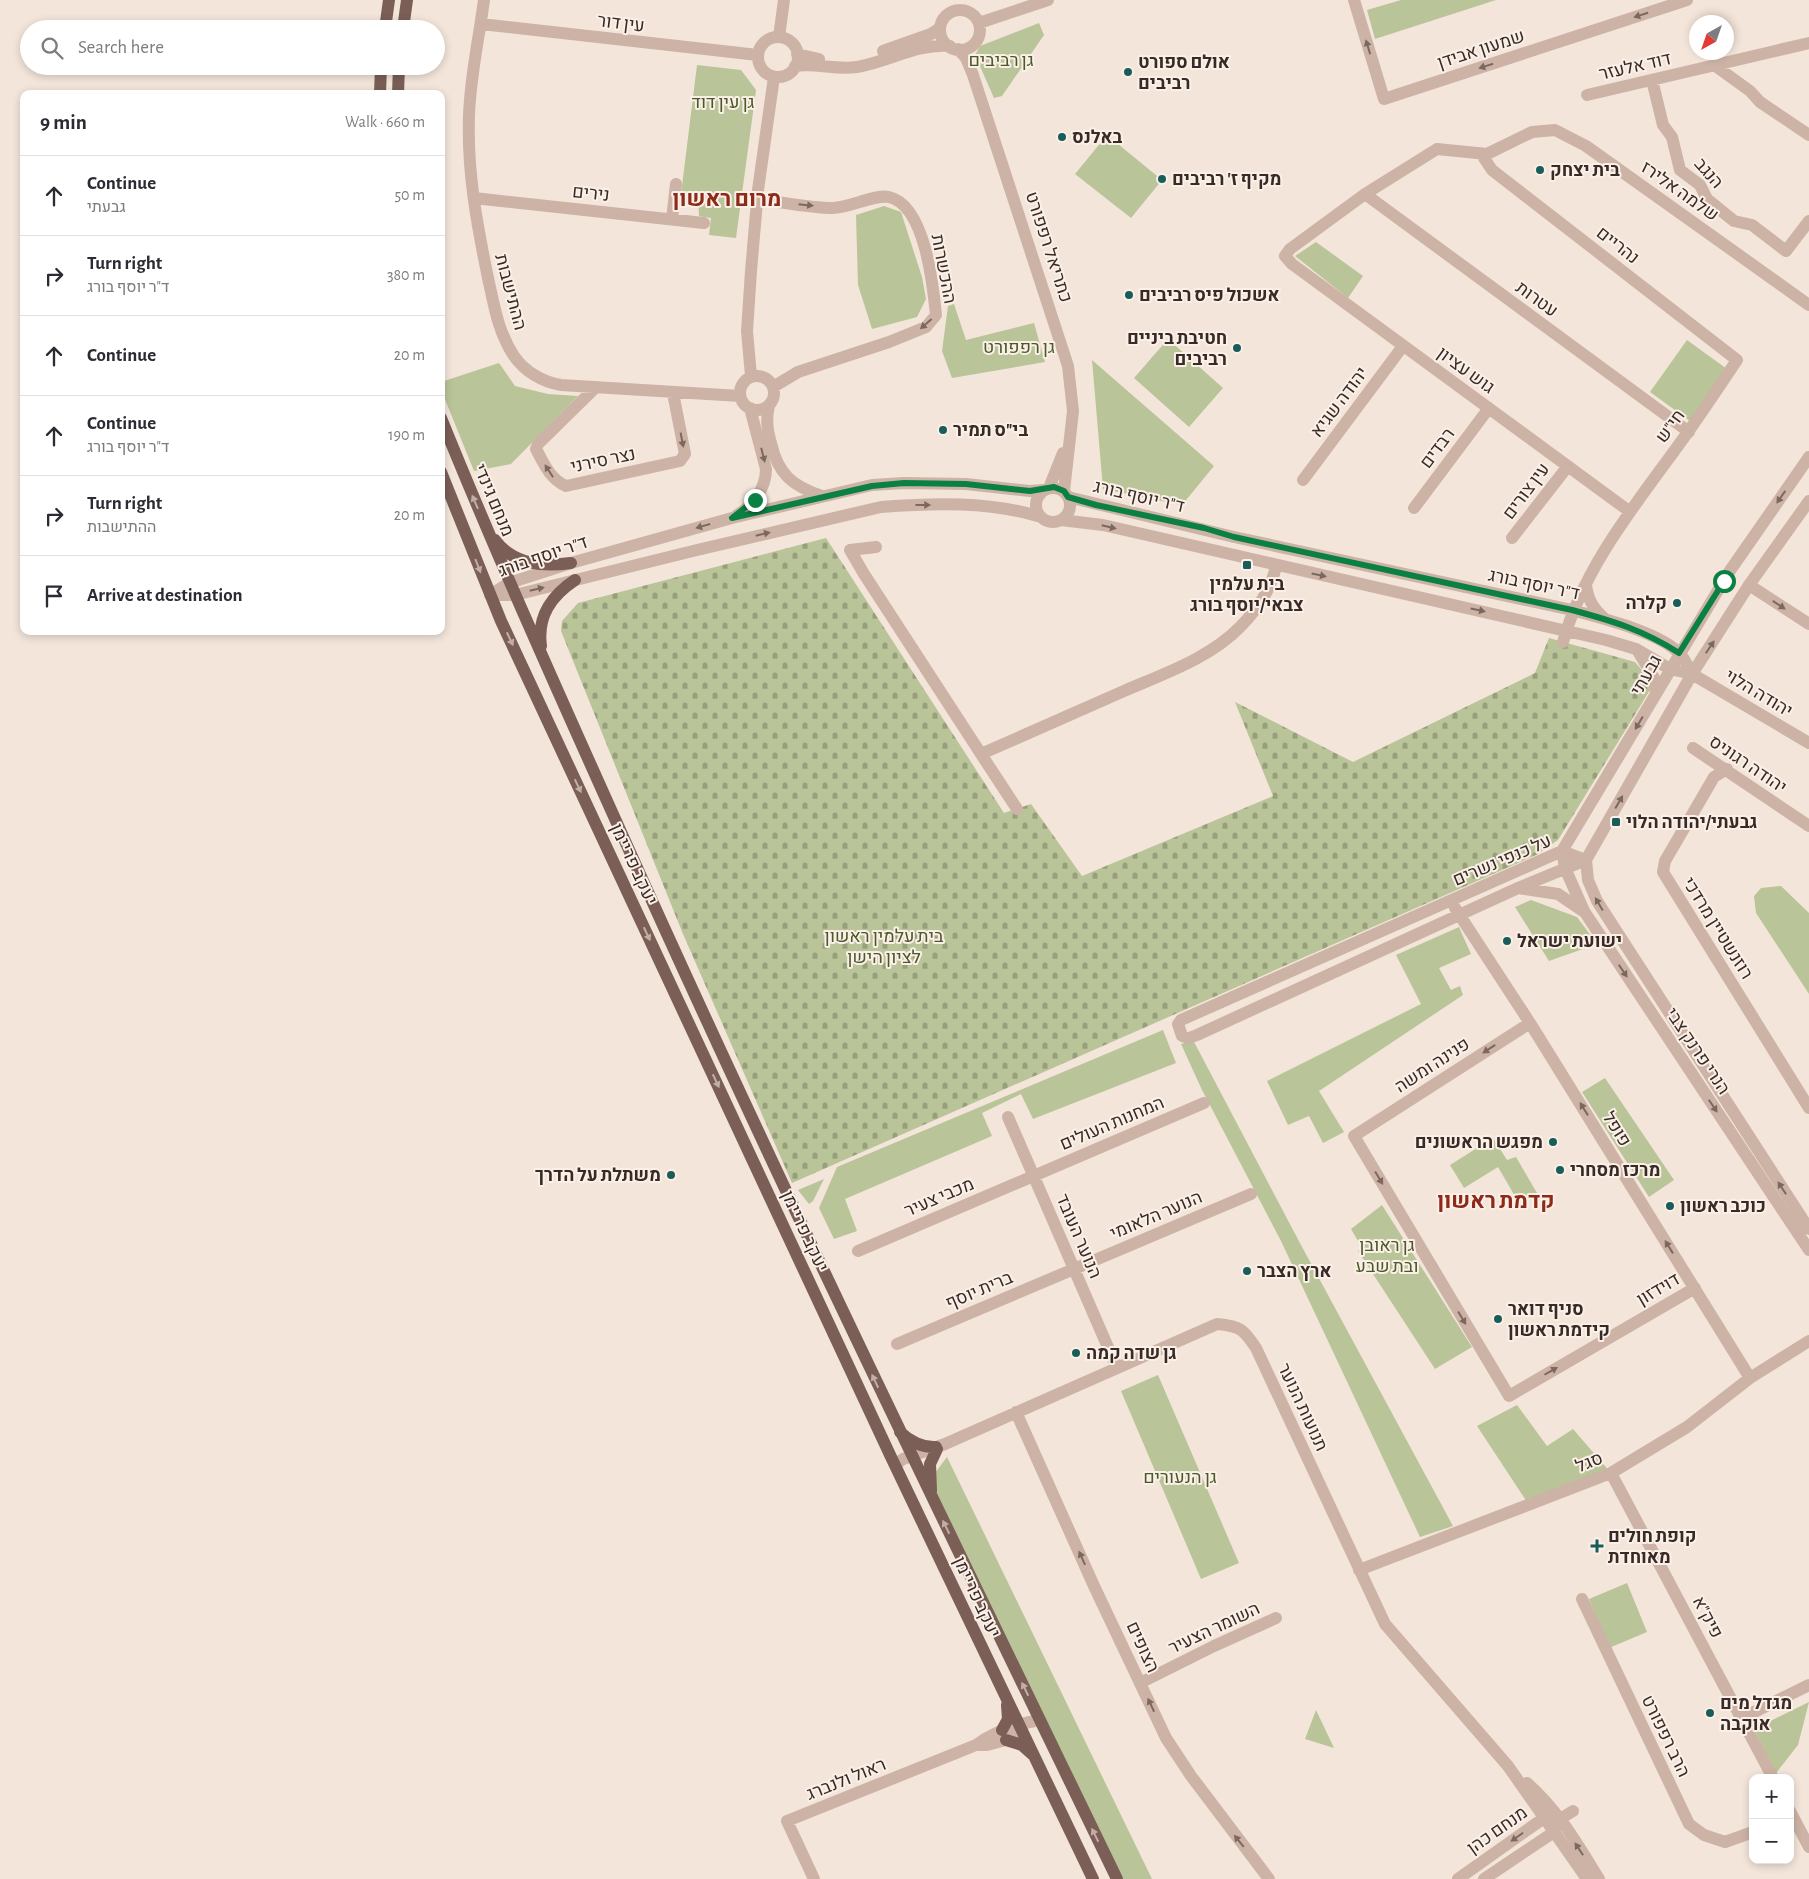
<!DOCTYPE html>
<html lang="en">
<head>
<meta charset="utf-8">
<style>
  body { margin:0; font-family:"Alegreya Sans",Heebo,sans-serif; background:#f2f2f3; color:#2b2b33 }
  .controls { position:absolute; right:15px; bottom:15px; display:grid; overflow:hidden; border-radius:10px; box-shadow:0 2px 8px #0003 }
  .controls button { width:45px; height:45px; display:grid; place-items:center; padding:0; border:0; border-bottom:1px solid #e1e1e2; background:#fff; color:#2b2b33; font:25px sans-serif }
  .compass { position:absolute; left:1689px; top:15px; width:45px; height:45px; border-radius:50%; background:#fff; box-shadow:0 2px 8px #0003; rotate:220deg }
  .stop { position:absolute; width:15px; height:15px; margin:-11px; border:4px solid #0b8043; border-radius:50%; background:#fff }
  .stop.end { background:#0b8043; border-color:#fff; box-shadow:0 1px 5px #0008 }
  .list { margin:0; padding:0; list-style:none }
  h2 { display:flex; justify-content:space-between; align-items:center; height:65px; margin:0; padding:0 20px; font-size:21px }
  h2 small { font-size:16px; font-weight:400; color:#7c7c81 }
  .list li { display:grid; grid-template-columns:32px 1fr auto; gap:15px; align-items:center; box-sizing:border-box; height:80px; padding:0 20px; border-top:1px solid #e1e1e2 }
  .list b { display:block; font-size:19px; white-space:nowrap }
  .list p { margin:0; font-size:16px; white-space:nowrap; color:#7c7c81 }
  .list em { font-size:16px; font-style:normal; color:#7c7c81 }
  .icon { flex:none; width:28px; height:28px; fill:none; stroke:currentColor; stroke-width:2; stroke-linecap:round; stroke-linejoin:round }
  .map { position:relative; flex:none; width:1809px; height:1879px; overflow:hidden }
  .search { position:absolute; background:#fff; box-shadow:0 2px 8px #0003; left:20px; top:20px; width:425px; height:55px; display:flex; align-items:center; gap:12px; box-sizing:border-box; padding:0 18px; border-radius:28px; color:#7c7c81; font-size:19px }
  .panel { position:absolute; background:#fff; box-shadow:0 2px 8px #0003; left:20px; top:90px; width:425px; height:545px; border-radius:10px }
  .map>svg:first-child { display:block }
</style>
</head>
<body>
<div class="map">
<svg width="1809" height="1879" viewBox="0 0 1809 1879">
  <defs>
    <pattern id="cemetery-stones" width="16" height="16" patternUnits="userSpaceOnUse" patternTransform="scale(1.25)"><rect width="16" height="16" fill="#bac499"/><path d="M2 7V4a2 2 0 0 1 4 0v3zM10 15v-3a2 2 0 0 1 4 0v3z" fill="#989f7d"/></pattern>
  </defs>
  <rect width="100%" height="100%" fill="#f3e5da"/>
  <!-- cemetery -->
  <path fill="url(#cemetery-stones)" d="M826,538L1004,813L1031,804L1082,876L1273,796L1235,702L1353,762L1535,673L1549,638L1635,662L1646,675L1650,690L1558,840L1536,855L792,1183L683,934L561,631L562,621L578,603Z"/>
  <!-- park -->
  <path fill="#bac499" d="M1401,0H1496L1375,39L1367,10Z
    M1039,23L1044,35L1002,96L994,98L975,55L980,46Z
    M697,65L741,70L756,90L736,238L709,235L711,218L699,216L698,195L681,194Z
    M1107,135L1162,180L1131,218L1075,174Z
    M884,206L901,212L922,277L926,299L917,317L872,329L858,285L856,215Z
    M1316,242L1363,276L1348,298L1295,256Z
    M954,304L966,340L1034,323L1045,362L952,378L942,351L948,306Z
    M1168,339L1223,388L1189,427L1134,378Z
    M1687,340L1727,369L1690,421L1650,392Z
    M1092,360L1214,466L1182,505L1103,489Z
    M499,363L515,386L548,394L578,396L511,464L474,471L442,392L441,382Z
    M1781,886L1809,913V994L1756,913L1754,896L1761,888Z
    M1531,900L1577,917L1597,944L1549,961L1515,907Z
    M1459,927L1471,954L1439,968L1451,990L1460,986L1463,995L1319,1091L1344,1132L1323,1143L1309,1116L1288,1125L1267,1081L1421,1004L1396,955Z
    M1163,1030L1176,1063L1033,1119L1021,1094L982,1113L992,1136L845,1199L857,1231L834,1239L819,1208L837,1167Z
    M1193,1040L1301,1245L1453,1526L1420,1537L1281,1241L1202,1090L1181,1044Z
    M1605,1078L1674,1180L1649,1197L1582,1092Z
    M1493,1138L1507,1160L1516,1157L1537,1193L1519,1203L1498,1167L1464,1188L1450,1165Z
    M824,1179L813,1201L809,1204L798,1190Z
    M1382,1205L1472,1347L1435,1369L1358,1251L1362,1248L1351,1229Z
    M1158,1375L1239,1563L1201,1579L1121,1391Z
    M1517,1405L1547,1446L1573,1429L1611,1473L1529,1505L1477,1426Z
    M947,1457L1152,1879H1117L937,1506L935,1473Z
    M1627,1583L1647,1632L1609,1648L1589,1599Z
    M1809,1702L1798,1745L1776,1773L1754,1729Z
    M1316,1710L1334,1748L1305,1739Z"/>
  <g fill="none" stroke-linecap="round" stroke-linejoin="round">
    <!-- minor -->
    <path stroke="#cdb3a5" stroke-width="12" d="M484,0C479,38 470,78 469,116C467,171 477,225 488,278C494,305 498,332 514,356C525,372 543,382 561,385L740,396
      M1354,0L1384,99L1687,0
      M940 30a20 20 0 1 1 40 0a20 20 0 1 1-40 0Z
      M979,23L1048,0
      M481,24L758,55
      M779,37L784,0
      M758 57a20 20 0 1 1 40 0a20 20 0 1 1-40 0Z
      M958,49L966,58L973,75L1068,366L1073,411L1064,491
      M883,51L931,34L940,28
      M797,54L819,59
      M1714,65L1750,91L1760,102L1809,135
      M795,66C816,63 836,70 857,67C888,62 917,43 950,46
      M1652,80L1663,125L1672,137L1680,170L1700,185L1707,199L1734,221L1752,225L1786,251L1809,221
      M1587,95L1809,43
      M1482,155L1492,170L1737,360C1721,384 1705,408 1688,432C1641,498 1585,563 1563,642
      M1365,194L1689,432
      M474,198L704,223
      M757,199C782,202 809,208 833,208C849,208 875,194 889,197C925,205 933,285 936,315L926,327L889,342L798,372L773,387
      M672,219L676,184
      M740 393a17 17 0 1 1 34 0a17 17 0 1 1-34 0Z
      M751,376L747,331L751,271L758,190L774,77
      M596,387L538,444L536,449C544,464 550,479 566,486L680,461L685,454L673,393
      M769,405C766,419 767,429 771,443C778,474 792,486 822,496
      M1809,457L1729,572L1562,851L1565,868L1584,911L1809,1250
      M1303,480L1403,346
      M1036 505a17 17 0 1 1 34 0a17 17 0 1 1-34 0Z
      M1049,488L1063,453
      M1068,497L1234,537L1572,610C1600,618 1660,632 1680,654C1685,659 1688,667 1692,674
      M1414,508L1489,408
      M1629,511L1292,264L1285,256L1290,249L1365,194L1437,149L1487,154L1532,132L1555,130L1586,146L1809,305
      M737,515C753,506 766,488 766,469L750,408
      M1061,520L1103,525L1606,640L1636,649L1670,669L1692,674L1809,743
      M1512,538L1568,466
      M876,547L850,550L864,574L981,754C1029,733 1077,712 1124,691C1163,674 1210,658 1240,627C1257,610 1271,590 1276,566
      M1586,585C1588,600 1593,608 1604,618
      M1749,585L1809,624
      M490,595L509,583L571,563L732,518L872,485L904,483L966,484L1030,491L1043,490
      M490,595H515L697,550L881,507C933,503 989,501 1041,517
      M1639,653L1654,678L1656,694
      M1693,748L1809,826
      M981,754L1017,809
      M1727,769L1714,777L1665,861L1663,872L1809,1108
      M1562,851L1586,860L1518,888L1197,1035L1189,1038L1182,1036L1178,1024L1181,1020Z
      M1586,860L1588,880L1597,901L1809,1229
      M1586,860L1692,674L1749,585L1809,501
      M1518,888L1558,894L1583,911
      M1455,908L1530,1023L1750,1378
      M1530,1023L1354,1136L1509,1396L1695,1288
      M1008,1117L1117,1368
      M858,1251L1204,1103
      M897,1344L1251,1194
      M1016,1412L1094,1586L1166,1738L1191,1776L1269,1879
      M895,1465L903,1459L945,1444L1217,1324C1241,1326 1244,1330 1256,1348L1385,1624L1508,1766L1587,1879
      M1611,1473L1773,1778
      M1359,1570L1611,1473L1687,1427L1750,1378L1809,1341
      M1582,1599L1689,1824L1704,1835L1725,1842L1753,1832
      M1140,1683L1214,1646L1276,1618
      M1742,1718L1809,1685
      M978,1745H987L1017,1737
      M1527,1783C1558,1810 1578,1845 1599,1879
      M1790,1811L1809,1847
      M814,1879L787,1821L976,1745C995,1731 1016,1724 1040,1720
      M1458,1879L1544,1818L1560,1819L1573,1811
      M1484,1879L1554,1832L1557,1824"/>
    <!-- major -->
    <path stroke="#7b5f57" stroke-width="12" d="M385,29L389,0
      M403,29L407,0
      M380,94L381,66
      M398,94L399,66
      M441,418C499,561 562,701 625,841C782,1191 950,1534 1117,1879
      M441,472L501,621L891,1457L1093,1879
      M495,540C513,565 543,567 571,563
      M541,646C537,616 551,596 575,580
      M900,1432C909,1441 923,1448 936,1447
      M931,1491L930,1464L937,1449
      M1002,1730L1008,1719L1007,1705
      M1006,1740L1022,1745L1032,1754"/>
  </g>
  <!-- one-way arrows -->
  <defs><path id="oneway-solid" d="M-6-.8H1V-3.2L6.5 0L1 3.2V.8H-6Z" transform="scale(1.25)"/></defs>
  <g fill="#7b6860">
    <use href="#oneway-solid" transform="translate(1641 15) rotate(162)"/>
    <use href="#oneway-solid" transform="translate(1368 47) rotate(-107)"/>
    <use href="#oneway-solid" transform="translate(1486 66) rotate(162)"/>
    <use href="#oneway-solid" transform="translate(806 205) rotate(6)"/>
    <use href="#oneway-solid" transform="translate(926 324) rotate(139)"/>
    <use href="#oneway-solid" transform="translate(682 440) rotate(79)"/>
    <use href="#oneway-solid" transform="translate(763 455) rotate(76)"/>
    <use href="#oneway-solid" transform="translate(549 471) rotate(-123)"/>
    <use href="#oneway-solid" transform="translate(1781 497) rotate(125)"/>
    <use href="#oneway-solid" transform="translate(923 505)"/>
    <use href="#oneway-solid" transform="translate(703 526) rotate(164)"/>
    <use href="#oneway-solid" transform="translate(1109 527) rotate(13)"/>
    <use href="#oneway-solid" transform="translate(763 534) rotate(-13)"/>
    <use href="#oneway-solid" transform="translate(1319 575) rotate(12)"/>
    <use href="#oneway-solid" transform="translate(537 589) rotate(-13)"/>
    <use href="#oneway-solid" transform="translate(1779 605) rotate(33)"/>
    <use href="#oneway-solid" transform="translate(1478 610) rotate(12)"/>
    <use href="#oneway-solid" transform="translate(1710 647) rotate(-56)"/>
    <use href="#oneway-solid" transform="translate(1639 723) rotate(121)"/>
    <use href="#oneway-solid" transform="translate(1619 802) rotate(-60)"/>
    <use href="#oneway-solid" transform="translate(1599 904) rotate(-120)"/>
    <use href="#oneway-solid" transform="translate(1623 971) rotate(56)"/>
    <use href="#oneway-solid" transform="translate(1489 1049) rotate(147)"/>
    <use href="#oneway-solid" transform="translate(1713 1106) rotate(56)"/>
    <use href="#oneway-solid" transform="translate(1584 1109) rotate(-122)"/>
    <use href="#oneway-solid" transform="translate(1379 1178) rotate(59)"/>
    <use href="#oneway-solid" transform="translate(1782 1188) rotate(-123)"/>
    <use href="#oneway-solid" transform="translate(1669 1247) rotate(-122)"/>
    <use href="#oneway-solid" transform="translate(1462 1318) rotate(59)"/>
    <use href="#oneway-solid" transform="translate(1551 1371) rotate(-30)"/>
    <use href="#oneway-solid" transform="translate(1082 1558) rotate(-114)"/>
    <use href="#oneway-solid" transform="translate(1151 1705) rotate(-115)"/>
    <use href="#oneway-solid" transform="translate(1517 1837) rotate(145)"/>
    <use href="#oneway-solid" transform="translate(1239 1841) rotate(-129)"/>
    <use href="#oneway-solid" transform="translate(1579 1849) rotate(-123)"/>
  </g>
  <g fill="#c1afa6">
    <use href="#oneway-solid" transform="translate(475 502) rotate(-113)"/>
    <use href="#oneway-solid" transform="translate(478 566) rotate(69)"/>
    <use href="#oneway-solid" transform="translate(510 639) rotate(65)"/>
    <use href="#oneway-solid" transform="translate(578 786) rotate(65)"/>
    <use href="#oneway-solid" transform="translate(647 934) rotate(65)"/>
    <use href="#oneway-solid" transform="translate(716 1081) rotate(65)"/>
    <use href="#oneway-solid" transform="translate(875 1381) rotate(-115)"/>
    <use href="#oneway-solid" transform="translate(946 1527) rotate(-116)"/>
    <use href="#oneway-solid" transform="translate(1025 1689) rotate(-116)"/>
    <use href="#oneway-solid" transform="translate(1095 1835) rotate(-116)"/>
  </g>
  <g fill="none" stroke-linecap="round" stroke-linejoin="round">
    <!-- route -->
    <path stroke="#0b8043" stroke-width="6" d="M755,500L732,518L872,486L904,483L966,484L1030,491L1054,487L1064,491L1068,497L1096,505L1204,528L1234,537L1572,610C1613,621 1643,630 1679,653L1724,581"/>
  </g>
  <!-- markers -->
  <g fill="#195c5a" stroke="#fbf0e7" stroke-width="2">
    <circle cx="1128" cy="72" r="5"/>
    <circle cx="1062" cy="137" r="5"/>
    <circle cx="1540" cy="170" r="5"/>
    <circle cx="1162" cy="179" r="5"/>
    <circle cx="1129" cy="295" r="5"/>
    <circle cx="1237" cy="348" r="5"/>
    <circle cx="943" cy="430" r="5"/>
    <rect x="1242" y="560" width="10" height="10" rx="2.5"/>
    <circle cx="1677" cy="603" r="5"/>
    <rect x="1611" y="817" width="10" height="10" rx="2.5"/>
    <circle cx="1507" cy="941" r="5"/>
    <circle cx="1553" cy="1142" r="5"/>
    <circle cx="1560" cy="1170" r="5"/>
    <circle cx="671" cy="1175" r="5"/>
    <circle cx="1670" cy="1206" r="5"/>
    <circle cx="1247" cy="1271" r="5"/>
    <circle cx="1498" cy="1319" r="5"/>
    <circle cx="1076" cy="1353" r="5"/>
    <path d="M1594.5 1538.5h5v5h5v5h-5v5h-5v-5h-5v-5h5z"/>
    <circle cx="1710" cy="1713" r="5"/>
  </g>
  <g text-anchor="middle" stroke-width="4" stroke-linejoin="round" paint-order="stroke">
    <!-- street labels -->
    <g font-size="18" fill="#382b27" stroke="#fbf0e7">
      <text transform="translate(621 23) rotate(7)" y="6">עין דור</text>
      <text transform="translate(1481 49) rotate(-18)" y="6">שמעון אבידן</text>
      <text transform="translate(1635 66) rotate(-13)" y="6">דוד אלעזר</text>
      <text transform="translate(1709 173) rotate(49)" y="6">הנגב</text>
      <text transform="translate(1680 191) rotate(35)" y="6">שלמה אלירז</text>
      <text transform="translate(591 193) rotate(6)" y="6">נירים</text>
      <text transform="translate(1618 245) rotate(38)" y="6">נהריים</text>
      <text transform="translate(1049 247) rotate(72)" y="6">כתריאל רפפורט</text>
      <text transform="translate(944 269) rotate(79)" y="6">ההכשרות</text>
      <text transform="translate(511 292) rotate(75)" y="6">ההתישבות</text>
      <text transform="translate(1537 299) rotate(36)" y="6">עטרות</text>
      <text transform="translate(1466 370) rotate(36)" y="6">גוש עציון</text>
      <text transform="translate(1339 402) rotate(-53)" y="6">יהודה שגיא</text>
      <text transform="translate(1670 426) rotate(-54)" y="6">חי"ש</text>
      <text transform="translate(1437 448) rotate(-53)" y="6">רבדים</text>
      <text transform="translate(603 460) rotate(-12)" y="6">נצר סירני</text>
      <text transform="translate(1526 491) rotate(-53)" y="6">עין צורים</text>
      <text transform="translate(1139 496) rotate(13)" y="6">ד"ר יוסף בורג</text>
      <text transform="translate(494 500) rotate(67)" y="6">מנחם גינדי</text>
      <text transform="translate(543 556) rotate(-19)" y="6">ד"ר יוסף בורג</text>
      <text transform="translate(1534 584) rotate(12)" y="6">ד"ר יוסף בורג</text>
      <text transform="translate(1646 675) rotate(-60)" y="6">גבעתי</text>
      <text transform="translate(1759 693) rotate(31)" y="6">יהודה הלוי</text>
      <text transform="translate(1748 764) rotate(34)" y="6">יהודה רגוניס</text>
      <text transform="translate(1502 860) rotate(-23)" y="6">על כנפי נשרים</text>
      <text transform="translate(634 864) rotate(65)" y="6">יעקב פריימן</text>
      <text transform="translate(1718 928) rotate(58)" y="6">רוזנשטיין מרדכי</text>
      <text transform="translate(1698 1051) rotate(56)" y="6">הנרי פרנק צבי</text>
      <text transform="translate(1432 1065) rotate(-33)" y="6">פנינה ומשה</text>
      <text transform="translate(1112 1123) rotate(-23)" y="6">המחנות העולים</text>
      <text transform="translate(1617 1129) rotate(58)" y="6">פופל</text>
      <text transform="translate(939 1197) rotate(-23)" y="6">מכבי צעיר</text>
      <text transform="translate(1156 1215) rotate(-23)" y="6">הנוער הלאומי</text>
      <text transform="translate(805 1231) rotate(65)" y="6">יעקב פריימן</text>
      <text transform="translate(1079 1236) rotate(67)" y="6">הנוער העובד</text>
      <text transform="translate(1658 1289) rotate(-30)" y="6">דוידזון</text>
      <text transform="translate(979 1290) rotate(-23)" y="6">ברית יוסף</text>
      <text transform="translate(1303 1407) rotate(65)" y="6">תנועות הנוער</text>
      <text transform="translate(1589 1462) rotate(-22)" y="6">סגל</text>
      <text transform="translate(977 1597) rotate(65)" y="6">יעקב פריימן</text>
      <text transform="translate(1708 1617) rotate(62)" y="6">פיק"א</text>
      <text transform="translate(1214 1628) rotate(-25)" y="6">השומר הצעיר</text>
      <text transform="translate(1143 1647) rotate(65)" y="6">הצופים</text>
      <text transform="translate(1666 1736) rotate(64)" y="6">הרב רפפורט</text>
      <text transform="translate(846 1779) rotate(-22)" y="6">ראול ולנברג</text>
      <text transform="translate(1497 1830) rotate(-35)" y="6">מנחם כהן</text>
    </g>
    <!-- park labels -->
    <g font-size="18" fill="#4b5829" stroke="#fbf0e7">
      <text x="1001" y="66">גן רביבים</text>
      <text x="723" y="108">גן עין דוד</text>
      <text x="1019" y="353">גן רפפורט</text>
      <text x="884" y="942">בית עלמין ראשון<tspan x="884" dy="21">לציון הישן</tspan></text>
      <text x="1387" y="1251">גן ראובן<tspan x="1387" dy="21">ובת שבע</tspan></text>
      <text x="1180" y="1483">גן הנעורים</text>
    </g>
    <!-- poi labels -->
    <g font-size="18" font-weight="bold" fill="#382b27" stroke="#fbf0e7" text-anchor="start">
      <text x="1138" y="68">אולם ספורט<tspan x="1138" dy="21">רביבים</tspan></text>
      <text x="1072" y="143">באלנס</text>
      <text x="1550" y="176">בית יצחק</text>
      <text x="1172" y="185">מקיף ז' רביבים</text>
      <text x="1139" y="301">אשכול פיס רביבים</text>
      <text x="1227" y="344" text-anchor="end">חטיבת ביניים<tspan x="1227" dy="21">רביבים</tspan></text>
      <text x="953" y="436">בי"ס תמיר</text>
      <text x="1247" y="590" text-anchor="middle">בית עלמין<tspan x="1247" dy="21">צבאי/יוסף בורג</tspan></text>
      <text x="1667" y="609" text-anchor="end">קלרה</text>
      <text x="1626" y="828">גבעתי/יהודה הלוי</text>
      <text x="1517" y="947">ישועת ישראל</text>
      <text x="1543" y="1148" text-anchor="end">מפגש הראשונים</text>
      <text x="1570" y="1176">מרכז מסחרי</text>
      <text x="661" y="1181" text-anchor="end">משתלת על הדרך</text>
      <text x="1680" y="1212">כוכב ראשון</text>
      <text x="1257" y="1277">ארץ הצבר</text>
      <text x="1508" y="1315">סניף דואר<tspan x="1508" dy="21">קידמת ראשון</tspan></text>
      <text x="1086" y="1359">גן שדה קמה</text>
      <text x="1608" y="1542">קופת חולים<tspan x="1608" dy="21">מאוחדת</tspan></text>
      <text x="1720" y="1709">מגדל מים<tspan x="1720" dy="21">אוקבה</tspan></text>
    </g>
    <!-- district labels -->
    <g font-size="22" font-weight="bold" fill="#8d2a1a" stroke="#fbf0e7">
      <text x="727" y="206">מרום ראשון</text>
      <text x="1496" y="1208">קדמת ראשון</text>
    </g>
  </g>
</svg>
<div class="controls">
<button>+</button>
<button>−</button>
</div>
<svg class="compass" viewBox="-18 -18 36 36"><path d="M0-13l5 13h-10z" fill="#e53935"/><path d="M0 13l5-13h-10z" fill="#7c7c81"/></svg>
<div class="stop" style="left:1724px;top:581px"></div>
<div class="stop end" style="left:755px;top:500px"></div>
<div class="search"><svg class="icon" aria-label="search" viewBox="0 0 24 24"><circle cx="10" cy="10" r="6"/><path d="M15 15l6 6"/></svg>Search here</div>
<section class="panel">
<h2>9 min<small>Walk · 660 m</small></h2>
<ul class="list">
<li><svg class="icon" aria-label="ahead" viewBox="0 0 24 24"><path d="M12 20V5M6 11l6-6 6 6"/></svg><div><b>Continue</b><p>גבעתי</p></div><em>50 m</em></li>
<li><svg class="icon" aria-label="right" viewBox="0 0 24 24"><path d="M7 20v-9h11M14 6l5 5-5 5"/></svg><div><b>Turn right</b><p>ד&quot;ר יוסף בורג</p></div><em>380 m</em></li>
<li><svg class="icon" aria-label="ahead" viewBox="0 0 24 24"><path d="M12 20V5M6 11l6-6 6 6"/></svg><div><b>Continue</b></div><em>20 m</em></li>
<li><svg class="icon" aria-label="ahead" viewBox="0 0 24 24"><path d="M12 20V5M6 11l6-6 6 6"/></svg><div><b>Continue</b><p>ד&quot;ר יוסף בורג</p></div><em>190 m</em></li>
<li><svg class="icon" aria-label="right" viewBox="0 0 24 24"><path d="M7 20v-9h11M14 6l5 5-5 5"/></svg><div><b>Turn right</b><p>ההתישבות</p></div><em>20 m</em></li>
<li><svg class="icon" aria-label="arrive" viewBox="0 0 24 24"><path d="M6 21V4h12l-3 4 3 4H6"/></svg><div><b>Arrive at destination</b></div></li>
</ul>
</section>
</div>
</body>
</html>
